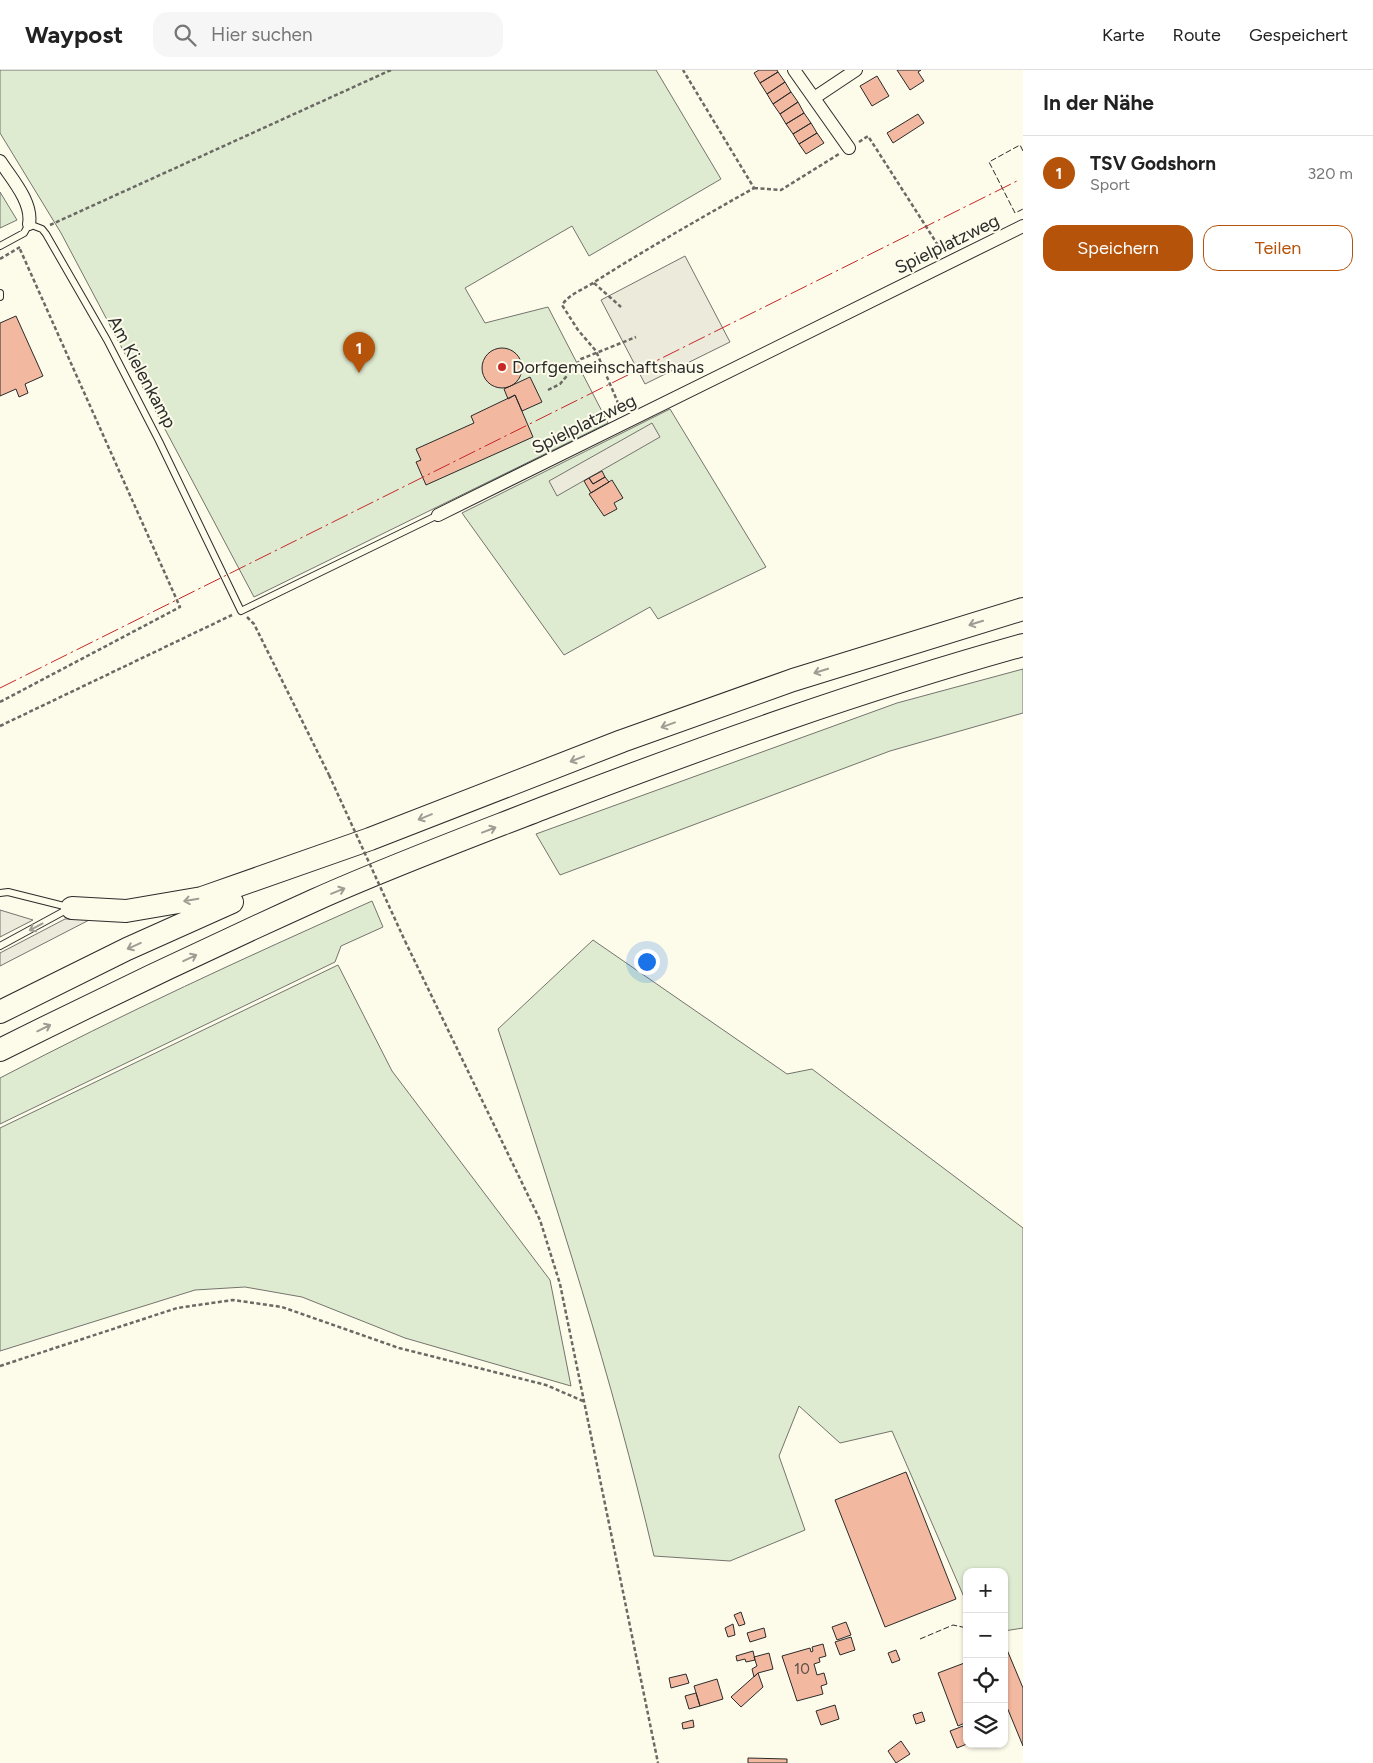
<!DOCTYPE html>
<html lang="de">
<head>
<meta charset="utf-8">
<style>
  body { margin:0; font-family:Figtree,sans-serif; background:#f6f6f6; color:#222 }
  .controls { position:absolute; right:15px; bottom:15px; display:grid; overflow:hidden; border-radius:10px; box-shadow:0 1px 4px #0004 }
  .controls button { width:45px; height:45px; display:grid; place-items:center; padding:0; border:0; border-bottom:1px solid #e0e0e0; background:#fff; color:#222; font:25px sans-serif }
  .you { position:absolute; left:646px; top:891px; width:18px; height:18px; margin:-12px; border:4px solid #fff; border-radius:50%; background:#1a73e8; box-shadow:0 0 0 8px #1a73e833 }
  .badge { display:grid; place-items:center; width:32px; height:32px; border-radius:50%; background:#b45309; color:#fff; font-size:16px; font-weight:700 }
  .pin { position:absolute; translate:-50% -41px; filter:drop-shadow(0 1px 2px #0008) }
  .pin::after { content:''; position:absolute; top:26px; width:18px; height:15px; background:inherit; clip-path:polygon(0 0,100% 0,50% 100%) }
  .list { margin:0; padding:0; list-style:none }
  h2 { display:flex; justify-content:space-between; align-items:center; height:65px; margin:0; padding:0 20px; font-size:21px }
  h2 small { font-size:16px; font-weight:400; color:#767676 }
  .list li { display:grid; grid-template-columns:32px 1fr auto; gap:15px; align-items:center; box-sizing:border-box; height:75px; padding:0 20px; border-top:1px solid #e0e0e0 }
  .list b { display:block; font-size:19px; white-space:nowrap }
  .list p { margin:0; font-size:16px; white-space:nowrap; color:#767676 }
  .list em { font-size:16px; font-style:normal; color:#767676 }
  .actions { display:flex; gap:10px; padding:15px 20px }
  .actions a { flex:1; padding:11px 0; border:1px solid #b45309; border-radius:15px; text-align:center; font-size:18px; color:#b45309 }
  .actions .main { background:#b45309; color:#fff }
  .icon { flex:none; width:28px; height:28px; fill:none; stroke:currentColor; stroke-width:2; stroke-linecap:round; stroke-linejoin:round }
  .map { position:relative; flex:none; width:1023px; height:1693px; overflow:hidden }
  header { display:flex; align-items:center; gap:30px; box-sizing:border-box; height:70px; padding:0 25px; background:#fff; border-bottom:1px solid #e0e0e0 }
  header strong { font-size:24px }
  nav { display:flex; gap:28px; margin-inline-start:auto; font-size:18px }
  .search { width:350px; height:45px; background:#f6f6f6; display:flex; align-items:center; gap:12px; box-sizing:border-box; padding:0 18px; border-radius:15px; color:#767676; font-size:19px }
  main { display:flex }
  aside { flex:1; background:#fff }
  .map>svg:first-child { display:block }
</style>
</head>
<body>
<header>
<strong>Waypost</strong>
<div class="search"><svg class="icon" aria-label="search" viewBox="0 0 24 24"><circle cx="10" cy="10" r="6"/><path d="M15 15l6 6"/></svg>Hier suchen</div>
<nav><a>Karte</a><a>Route</a><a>Gespeichert</a></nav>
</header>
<main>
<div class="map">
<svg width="1023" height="1693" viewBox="0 0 1023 1693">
  <rect width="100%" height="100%" fill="#fdfbea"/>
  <!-- green -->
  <path fill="#deebd1" stroke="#74746e" d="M0,0H656L721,109L589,186L572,156L465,218L485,253L548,237L608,353L254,527L61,163L0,63Z
    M0,122L17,150L0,158Z
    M670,339L766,497L658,549L650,537L564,585L462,443Z
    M1023,599V643L890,681L560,805L536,764L897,633Z
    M372,831L383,857L341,876L335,892L0,1054V1008C122,944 246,887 372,831Z
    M593,870L787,1004L812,999L1023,1158V1558L1004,1561V1502H967V1530L964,1527L892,1361L840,1373L799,1336L779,1386L805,1460L730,1491L654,1486C612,1307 556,1133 498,959Z
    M338,895L392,1001L550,1210L571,1316L405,1268L302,1227L245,1217L195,1220L0,1281V1058Z"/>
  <!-- parking -->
  <path fill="#eceadb" stroke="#74746e" d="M685,186L730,272L645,314L601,230Z
    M652,353L660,367L557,426L549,411Z
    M0,840L33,850L0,867Z
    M93,848L0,896V883L65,849Z"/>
  <!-- building -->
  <path fill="#f2b8a0" stroke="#2b2b2b" d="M759,0H777L778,2L760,13L754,3Z
    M897,0H921L918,2L924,11L910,20Z
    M778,2L785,12L767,24L760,13Z
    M877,6L889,26L872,36L860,16Z
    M785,12L791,22L773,34L767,24Z
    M791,22L798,32L780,44L773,34Z
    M798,32L804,43L786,54L780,44Z
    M804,43L811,53L793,64L786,54Z
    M918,44L924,53L893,73L887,63Z
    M811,53L817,63L799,74L793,64Z
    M817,63L824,73L806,84L799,74Z
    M16,246L43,306L25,314L28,323L19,327L16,319L0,326V253Z
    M482 298a20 20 0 1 1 40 0a20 20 0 1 1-40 0Z
    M530,307L542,332L522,341L515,325L508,329L504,319Z
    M515,325L533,367L426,415L416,392L421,390L416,379L474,353L471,346Z
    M602,401L605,407L593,414L589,408Z
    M605,407L609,412L591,423L584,411L589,408L593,414Z
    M612,410L623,428L614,433L617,439L604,446L589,424Z
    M906,1402L956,1529L885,1557L835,1430Z
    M741,1542L745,1554L739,1556L734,1545Z
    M846,1552L851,1565L837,1570L832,1557Z
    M733,1554L735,1565L728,1567L725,1558Z
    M764,1558L766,1567L750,1572L747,1563Z
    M851,1567L855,1580L840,1585L835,1572Z
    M823,1574L826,1586L819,1588L820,1592L814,1594L817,1605L824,1603L827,1614L821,1616L823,1624L797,1631L782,1586L810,1578L811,1582L813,1581L812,1577Z
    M1005,1575L1023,1618V1676L1004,1630Z
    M896,1580L900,1590L892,1593L888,1583Z
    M753,1581L755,1590L746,1592L745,1589L737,1591L736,1586Z
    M769,1583L773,1599L758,1603L754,1607L752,1599L757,1596L754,1587Z
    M967,1592V1652L958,1656L938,1603Z
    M758,1603L763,1617L741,1637L731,1627Z
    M686,1604L689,1613L671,1618L669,1608Z
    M717,1609L723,1629L700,1636L694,1616Z
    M696,1623L700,1636L689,1639L685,1626Z
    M835,1635L839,1649L821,1655L816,1641Z
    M922,1642L925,1651L916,1654L913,1645Z
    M693,1650L694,1657L683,1659L682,1653Z
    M963,1656L967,1674L957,1678L950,1661Z
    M901,1671L910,1684L896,1693L888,1681Z
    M748,1688L787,1689V1693H748Z"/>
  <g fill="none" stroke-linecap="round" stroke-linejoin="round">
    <defs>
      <path id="lane" d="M0,176L24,163L29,154L42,159L46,164L107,270L159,371L241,541L438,445
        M0,223V227
        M0,823L8,822L68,837
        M0,876L68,839"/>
      <path id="street" d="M794,0L849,78
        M814,28L856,0
        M0,91C11,108 33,132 29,154
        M438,445L1023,156"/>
      <path id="highway" d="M72,838L126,841L202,828L370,769L622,671L793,610L1023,539
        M0,942L127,879L232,832
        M0,980C104,928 209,878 315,830C391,796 469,767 546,737C703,677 861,620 1023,575"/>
    </defs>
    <!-- lane casing -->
    <use href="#lane" stroke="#2b2b2b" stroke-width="8"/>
    <!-- street casing -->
    <use href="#street" stroke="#2b2b2b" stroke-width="14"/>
    <!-- highway casing -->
    <use href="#highway" stroke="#2b2b2b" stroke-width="24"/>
    <!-- path -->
    <path stroke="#6a6964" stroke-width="2.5" stroke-dasharray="4 2.5" stroke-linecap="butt" d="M859,72L868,66L943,183
      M754,118L781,120L839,84
      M50,155L391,0
      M0,189L20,177
      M594,213L621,237
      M548,320L560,314L581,289L636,267
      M621,340L596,281L578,260L562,235C570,223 585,219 596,211C648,178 701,148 754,118L683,0
      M247,547L254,554L329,705
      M0,632L180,537L19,177
      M0,656L232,545
      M405,871L540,1150L560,1214L658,1693
      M0,1296L177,1238L233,1230L282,1237L399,1278L546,1315L583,1331"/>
    <!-- lane -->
    <use href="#lane" stroke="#fdfbea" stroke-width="6"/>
    <!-- street -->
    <use href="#street" stroke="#fdfbea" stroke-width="12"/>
    <!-- highway -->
    <use href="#highway" stroke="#fdfbea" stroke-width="22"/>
    <!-- path-bridge -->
    <path stroke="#6a6964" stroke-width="2.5" stroke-dasharray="4 2.5" stroke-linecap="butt" d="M329,705L405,871"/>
    <!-- fence -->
    <path stroke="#2b2b2b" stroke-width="1" stroke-dasharray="6 2.5" stroke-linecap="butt" d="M1023,81L1020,75L989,92L1015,143L1023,139
      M920,1569L953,1555L967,1558"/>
    <!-- power -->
    <path stroke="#c62828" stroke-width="1" stroke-dasharray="18 4 2.5 4" stroke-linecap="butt" d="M0,618L1017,111"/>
  </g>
  <!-- one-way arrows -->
  <defs><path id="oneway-shaft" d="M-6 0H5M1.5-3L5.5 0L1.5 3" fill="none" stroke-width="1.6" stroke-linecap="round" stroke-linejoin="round" transform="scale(1.25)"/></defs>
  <g stroke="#9e9d94">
    <use href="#oneway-shaft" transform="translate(976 553) rotate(163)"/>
    <use href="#oneway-shaft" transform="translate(821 601) rotate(163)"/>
    <use href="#oneway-shaft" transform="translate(668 655) rotate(160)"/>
    <use href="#oneway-shaft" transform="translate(577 689) rotate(159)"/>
    <use href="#oneway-shaft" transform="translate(425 747) rotate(158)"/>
    <use href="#oneway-shaft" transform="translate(489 760) rotate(-21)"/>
    <use href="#oneway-shaft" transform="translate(338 821) rotate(-22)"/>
    <use href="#oneway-shaft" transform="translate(191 830) rotate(170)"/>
    <use href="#oneway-shaft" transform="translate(36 857) rotate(152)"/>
    <use href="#oneway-shaft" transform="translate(134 876) rotate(156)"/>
    <use href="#oneway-shaft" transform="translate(190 888) rotate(-25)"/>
    <use href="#oneway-shaft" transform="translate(44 958) rotate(-26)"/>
  </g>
  <!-- markers -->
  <circle fill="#c62828" stroke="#fdfbea" stroke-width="2" cx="502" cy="297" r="5"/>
  <g text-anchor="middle" stroke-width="4" stroke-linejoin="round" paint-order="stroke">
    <!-- number labels -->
    <g font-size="15" fill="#5d4e48">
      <text x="802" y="1604">10</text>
    </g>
    <!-- street labels -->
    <g font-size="18" fill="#2b2b2b" stroke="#fdfbea">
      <text transform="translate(947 174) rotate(-26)" y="6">Spielplatzweg</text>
      <text transform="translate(142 302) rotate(62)" y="6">Am Kielenkamp</text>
      <text transform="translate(584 354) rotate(-26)" y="6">Spielplatzweg</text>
    </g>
    <!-- poi labels -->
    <g font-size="18" fill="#2b2b2b" stroke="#fdfbea" text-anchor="start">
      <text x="512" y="303">Dorfgemeinschaftshaus</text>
    </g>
  </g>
</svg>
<div class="controls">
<button>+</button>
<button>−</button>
<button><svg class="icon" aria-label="locate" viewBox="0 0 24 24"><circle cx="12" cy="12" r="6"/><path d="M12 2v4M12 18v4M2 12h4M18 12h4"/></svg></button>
<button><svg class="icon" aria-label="layers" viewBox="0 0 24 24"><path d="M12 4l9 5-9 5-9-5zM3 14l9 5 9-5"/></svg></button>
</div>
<div class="you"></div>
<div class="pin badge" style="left:359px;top:303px">1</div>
</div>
<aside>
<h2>In der Nähe<small></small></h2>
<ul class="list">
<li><span class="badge">1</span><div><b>TSV Godshorn</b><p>Sport</p></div><em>320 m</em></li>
</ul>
<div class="actions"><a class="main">Speichern</a><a>Teilen</a></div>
</aside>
</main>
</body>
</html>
